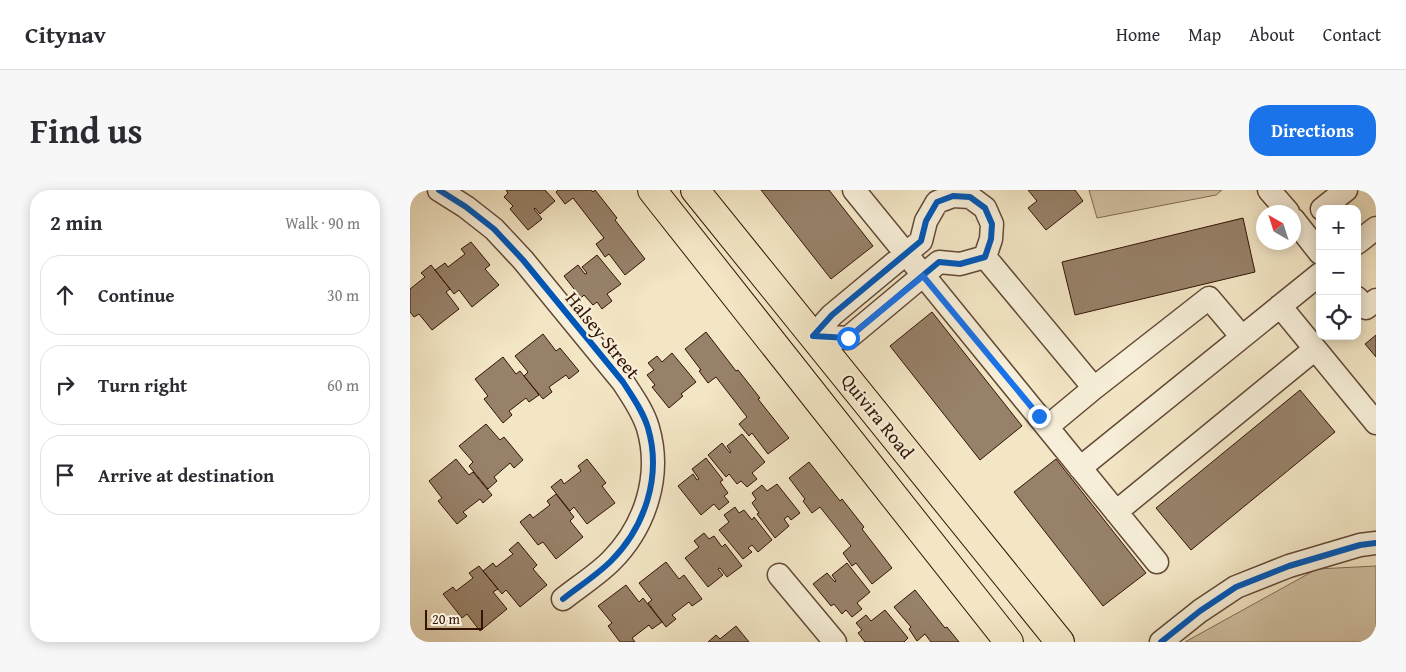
<!DOCTYPE html>
<html lang="en">
<head>
<meta charset="utf-8">
<style>
  body { margin:0; font-family:"Gentium Book Plus",serif; background:#f7f7f7; color:#2b2b33 }
  .controls { position:absolute; right:15px; top:15px; display:grid; overflow:hidden; border-radius:10px; box-shadow:0 2px 12px #0003 }
  .controls button { width:45px; height:45px; display:grid; place-items:center; padding:0; border:0; border-bottom:1px solid #e1e1e2; background:#fff; color:#2b2b33; font:25px sans-serif }
  .compass { position:absolute; left:846px; top:15px; width:45px; height:45px; border-radius:50%; background:#fff; box-shadow:0 2px 12px #0003; rotate:321deg }
  .scale { position:absolute; left:15px; bottom:12px; width:58px; box-sizing:border-box; padding-left:5px; border:2px solid #331406; border-top:0; font-size:14px; line-height:18px; white-space:nowrap; color:#331406; -webkit-text-stroke:4px #f7efd9; paint-order:stroke }
  .stop { position:absolute; width:15px; height:15px; margin:-11px; border:4px solid #1a73e8; border-radius:50%; background:#fff }
  .stop.end { background:#1a73e8; border-color:#fff; box-shadow:0 1px 5px #0008 }
  .list { margin:0; padding:0; list-style:none }
  h2 { display:flex; justify-content:space-between; align-items:center; height:65px; margin:0; padding:0 20px; font-size:21px }
  h2 small { font-size:16px; font-weight:400; color:#7c7c81 }
  .list li { display:grid; grid-template-columns:32px 1fr auto; gap:15px; align-items:center; box-sizing:border-box; height:80px; margin:0 10px 10px; padding:0 10px; border:1px solid #e1e1e2; border-radius:20px }
  .list b { display:block; font-size:19px; white-space:nowrap }
  .list em { font-size:16px; font-style:normal; color:#7c7c81 }
  .icon { flex:none; width:28px; height:28px; fill:none; stroke:currentColor; stroke-width:2; stroke-linecap:round; stroke-linejoin:round }
  .map { position:relative; flex:none; width:966px; height:452px; overflow:hidden; border-radius:20px }
  header { display:flex; align-items:center; gap:30px; box-sizing:border-box; height:70px; padding:0 25px; background:#fff; border-bottom:1px solid #e1e1e2 }
  header strong { font-size:24px }
  nav { display:flex; gap:28px; margin-inline-start:auto; font-size:18px }
  .intro { display:flex; align-items:center; justify-content:space-between; box-sizing:border-box; height:120px; padding:0 30px }
  h1 { margin:0; font-size:35px }
  .button { padding:12px 22px; border-radius:20px; background:#1a73e8; color:#fff; font-size:18px; font-weight:700 }
  main { display:flex; gap:30px; padding:0 30px }
  aside { flex:1; background:#fff; border-radius:20px; box-shadow:0 2px 12px #0003 }
  .map>svg:first-child { display:block }
</style>
</head>
<body>
<header>
<strong>Citynav</strong>
<nav><a>Home</a><a>Map</a><a>About</a><a>Contact</a></nav>
</header>
<div class="intro"><h1>Find us</h1><a class="button">Directions</a></div>
<main>
<aside>
<h2>2 min<small>Walk · 90 m</small></h2>
<ul class="list">
<li><svg class="icon" aria-label="ahead" viewBox="0 0 24 24"><path d="M12 20V5M6 11l6-6 6 6"/></svg><div><b>Continue</b></div><em>30 m</em></li>
<li><svg class="icon" aria-label="right" viewBox="0 0 24 24"><path d="M7 20v-9h11M14 6l5 5-5 5"/></svg><div><b>Turn right</b></div><em>60 m</em></li>
<li><svg class="icon" aria-label="arrive" viewBox="0 0 24 24"><path d="M6 21V4h12l-3 4 3 4H6"/></svg><div><b>Arrive at destination</b></div></li>
</ul>
</aside>
<div class="map">
<svg width="966" height="452" viewBox="0 0 966 452">
  <rect width="100%" height="100%" fill="#f3e6c5"/>
  <filter id="stains"><feTurbulence type="fractalNoise" baseFrequency=".004" numOctaves="4"/><feColorMatrix values="0 0 0 0 .2 0 0 0 0 .09 0 0 0 0 .02 0 0 0 .5 -.17"/></filter>
  <radialGradient id="worn" r=".72"><stop offset=".6" stop-color="#630" stop-opacity="0"/><stop offset="1" stop-color="#630" stop-opacity=".3"/></radialGradient>
  <!-- green -->
  <path fill="#d2c2a5" stroke="#826b56" d="M679,0H812L806,5L687,28Z
    M966,376V452H775L907,379Z"/>
  <!-- building -->
  <path fill="#978169" stroke="#331406" d="M96,0H135L145,11L130,24L125,18L124,19L132,29L118,40L100,19L103,16L94,7L98,3Z
    M148,0H181L183,2L185,0L207,28L205,30L235,69L215,85L199,64L195,67L186,54L194,48L163,8L155,14L146,2Z
    M351,0H419L463,56L421,89Z
    M618,0H665L673,11L636,40L618,18L627,11Z
    M833,28L845,82L665,125L652,72Z
    M61,52L80,75L75,79L89,95L62,117L49,100L44,104L25,80L35,73L38,77L55,64L51,59Z
    M187,65L211,94L197,104L202,111L192,119L187,112L183,115L174,105L171,108L154,86L168,75L175,84L177,83L172,77Z
    M21,75L40,99L36,102L49,119L22,140L9,124L4,127L0,122V99L15,87L11,83Z
    M522,122L612,236L570,270L480,156Z
    M296,142L326,181L328,180L350,208L348,209L379,248L358,264L342,243L339,246L329,234L337,227L306,187L298,193L289,181L291,180L275,159Z
    M133,144L146,161L150,158L169,181L159,189L156,185L139,197L142,202L133,209L114,186L118,182L105,166Z
    M966,145V167L955,154Z
    M262,163L286,192L271,204L273,206L259,218L242,197L245,195L237,185L244,180L238,173L247,166L252,172Z
    M93,167L106,184L110,181L129,205L119,212L116,208L99,221L102,225L93,233L74,209L78,206L65,189Z
    M890,200L925,242L781,360L746,318Z
    M76,234L90,250L94,247L113,270L104,278L100,273L84,287L87,291L78,299L59,276L63,272L49,256Z
    M332,244L355,272L342,283L347,289L337,297L331,291L327,294L319,284L316,287L298,265L312,253L320,263L321,262L317,256Z
    M296,268L313,290L310,292L318,303L314,306L319,312L309,320L304,314L291,325L268,296L283,284L287,290L289,289L282,279Z
    M46,269L59,285L63,282L82,305L73,313L70,309L53,322L57,326L47,334L28,311L32,308L19,291Z
    M177,269L196,293L192,296L205,313L177,334L164,317L160,321L141,297L151,289L154,294L171,281L168,276Z
    M646,269L736,383L693,416L604,302Z
    M399,272L430,311L432,309L454,337L452,339L482,378L462,394L446,373L442,376L433,363L441,356L410,317L402,323L393,311L395,309L379,288Z
    M367,294L390,323L381,330L378,326L374,329L379,336L365,348L347,324L349,323L342,313L346,309L342,303L352,295L357,301Z
    M146,304L164,327L160,331L173,347L146,369L133,352L128,355L110,332L120,324L123,328L140,315L137,311Z
    M325,317L329,323L334,320L342,330L344,327L362,350L348,362L342,355L338,358L342,362L333,369L309,340L319,332L314,325Z
    M294,343L299,349L304,346L312,357L315,354L332,376L317,387L310,378L308,379L313,385L298,397L275,368L289,357L284,351Z
    M108,352L127,375L123,379L137,395L110,417L96,400L92,404L73,381L83,373L86,377L103,364L99,360Z
    M256,372L269,389L274,385L292,409L282,416L279,412L262,425L266,429L256,437L238,413L242,410L229,393Z
    M437,373L460,402L447,413L452,419L442,427L436,420L432,424L424,414L421,416L403,394L417,383L425,392L426,391L422,385Z
    M69,376L88,399L83,402L97,419L70,441L57,424L52,428L33,404L43,397L46,401L63,388L59,383Z
    M216,395L229,412L233,408L252,432L242,439L239,435L222,448L225,452H210L198,436L202,433L188,416Z
    M505,400L535,438L537,437L549,452H521L515,444L507,451L499,439L501,437L484,417Z
    M475,420L498,448L494,452H455L448,443L452,440L446,433L456,425L461,431Z
    M326,436L339,452H298L306,445L310,449Z"/>
  <g fill="none" stroke-linecap="round" stroke-linejoin="round">
    <defs>
      <path id="minor" d="M29,0L56,17L84,39L113,70L213,192C222,206 233,221 238,238C252,286 235,337 201,371C187,385 168,397 153,409
        M444,0L747,372
        M859,0L878,22
        M543,6L560,7L575,18L582,34L581,49L575,67L550,74L529,72L438,148L403,146L422,125L511,51L516,31L527,12Z
        M912,19L936,0
        M884,30L910,63
        M947,53L966,38
        M575,67L684,198L637,237
        M947,108L956,118L966,110
        M870,116L966,233
        M684,198L799,108L832,147
        M670,278L910,84
        M706,322L905,159
        M369,385L425,452
        M751,452L790,421L826,397L879,376L950,355L966,353"/>
      <path id="major" d="M242,0L599,452
        M285,0L650,452"/>
    </defs>
    <!-- minor casing -->
    <use href="#minor" stroke="#634836" stroke-width="25"/>
    <!-- major casing -->
    <use href="#major" stroke="#331406" stroke-width="30"/>
    <!-- minor -->
    <use href="#minor" stroke="#f7efd9" stroke-width="22"/>
    <!-- major -->
    <use href="#major" stroke="#f3e6c5" stroke-width="28"/>
    <defs>
      <path id="cycleway" d="M29,0L56,17L84,39L113,70L213,192C222,206 233,221 238,238C252,286 235,337 201,371C187,385 168,397 153,409
        M543,6L560,7L575,18L582,34L581,49L575,67L550,74L529,72L438,148L403,146L422,125L511,51L516,31L527,12Z
        M751,452L790,421L826,397L879,376L950,355L966,353"/>
    </defs>
    <!-- cycleway casing -->
    <use href="#cycleway" stroke="#f7efd9" stroke-width="9"/>
    <!-- cycleway -->
    <use href="#cycleway" stroke="#0057b8" stroke-width="6"/>
  </g>
  <g fill="none" stroke-linecap="round" stroke-linejoin="round">
    <!-- route -->
    <path stroke="#1a73e8" stroke-width="6" d="M438,148L513,86L629,226"/>
  </g>
  <g text-anchor="middle" stroke-width="4.5" stroke-linejoin="round" paint-order="stroke">
    <!-- street labels -->
    <g font-size="19" fill="#331406" stroke="#f7efd9">
      <text transform="translate(193 145) rotate(51)" y="7">Halsey Street</text>
      <text transform="translate(468 226) rotate(51)" y="7">Quivira Road</text>
    </g>
  </g>
  <rect width="100%" height="100%" filter="url(#stains)"/>
  <rect width="100%" height="100%" fill="url(#worn)"/>
</svg>
<div class="controls">
<button>+</button>
<button>−</button>
<button><svg class="icon" aria-label="locate" viewBox="0 0 24 24"><circle cx="12" cy="12" r="6"/><path d="M12 2v4M12 18v4M2 12h4M18 12h4"/></svg></button>
</div>
<svg class="compass" viewBox="-18 -18 36 36"><path d="M0-13l5 13h-10z" fill="#e53935"/><path d="M0 13l5-13h-10z" fill="#7c7c81"/></svg>
<div class="scale">20 m</div>
<div class="stop" style="left:438px;top:148px"></div>
<div class="stop end" style="left:629px;top:226px"></div>
</div>
</main>
</body>
</html>
